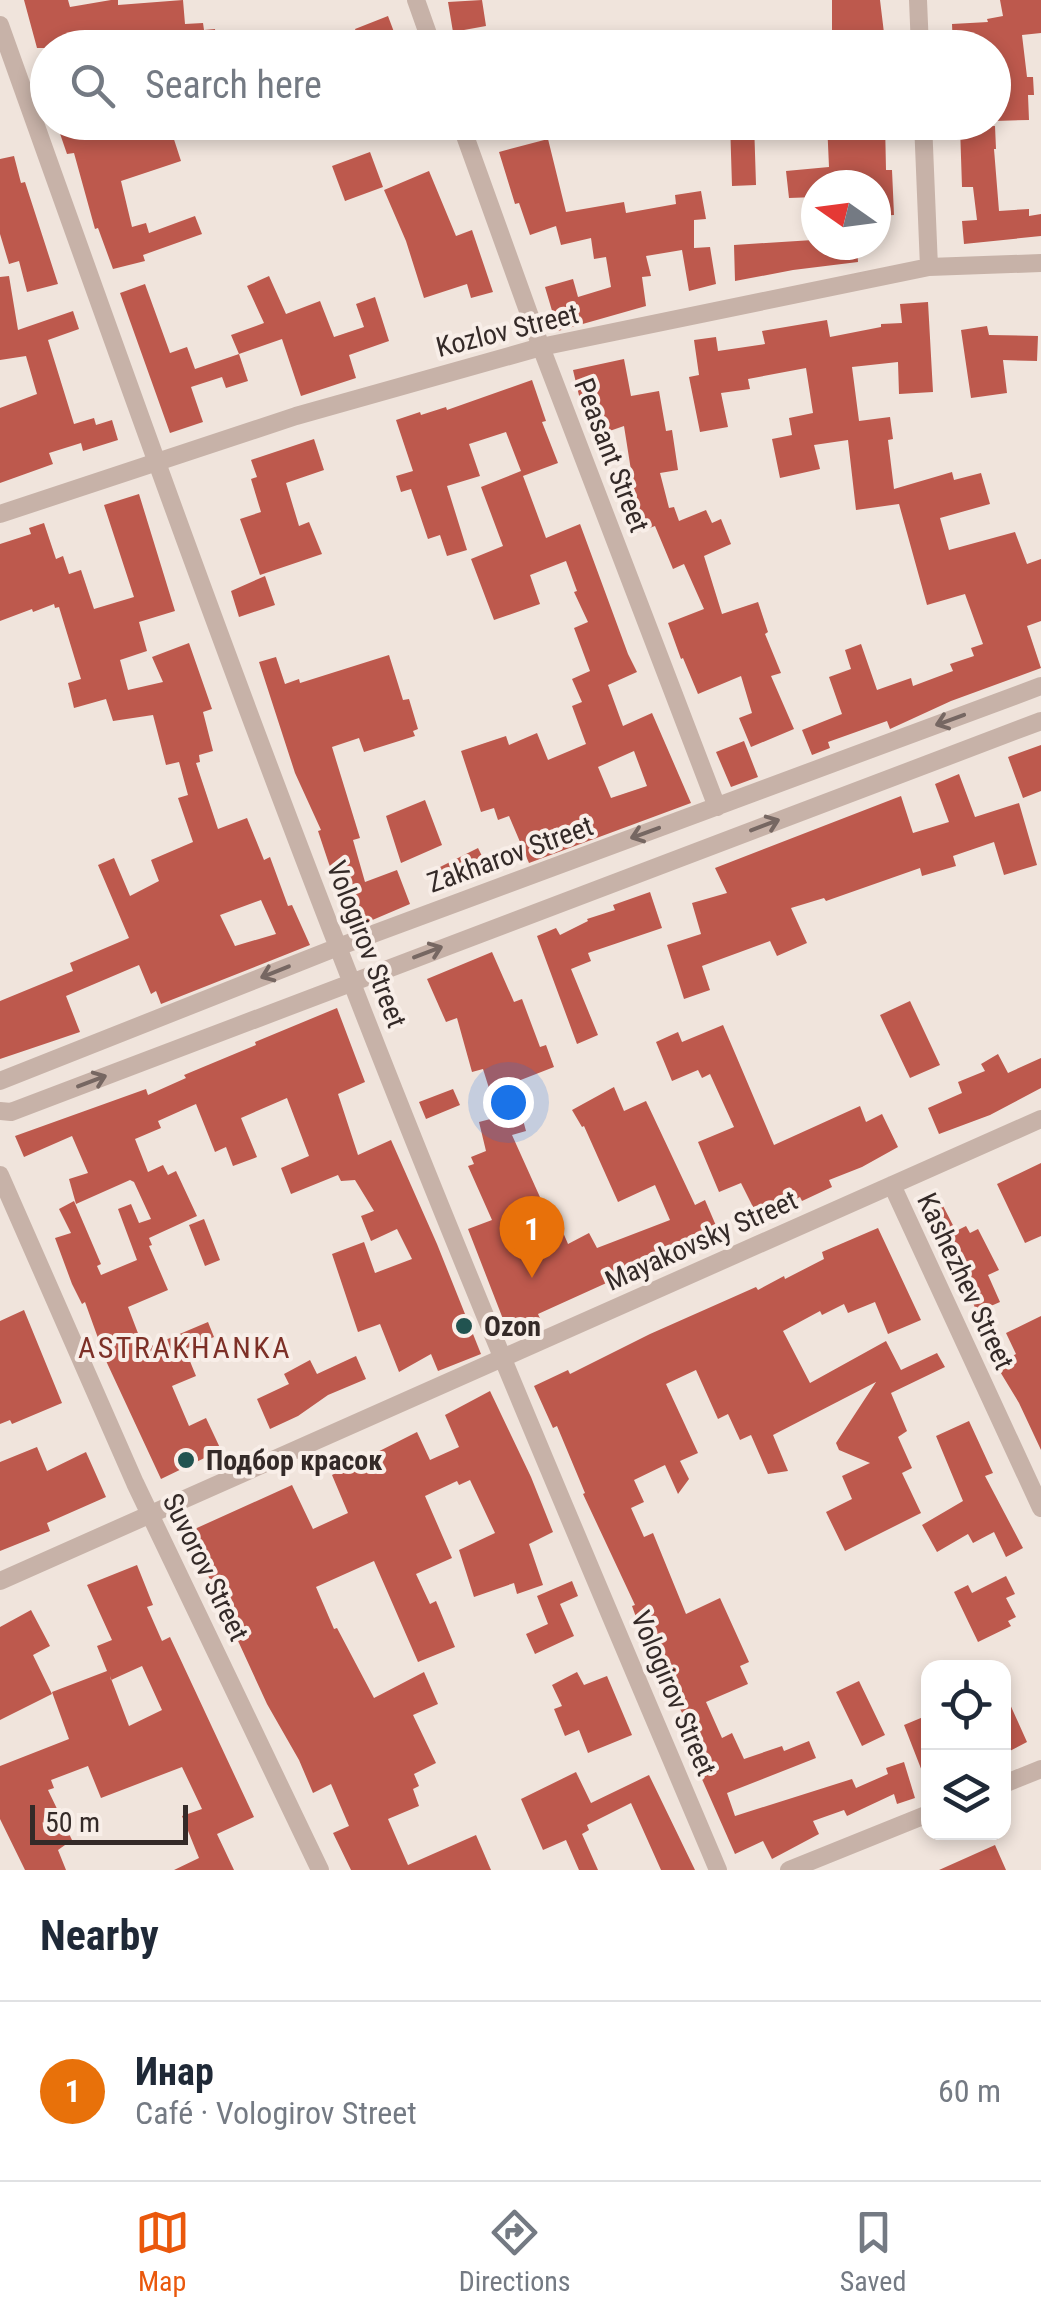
<!DOCTYPE html>
<html lang="en">
<head>
<meta charset="utf-8">
<style>
  body { margin:0; font-family:"Roboto Condensed",sans-serif; background:#f2f2f3; color:#1f2937 }
  .controls { position:absolute; right:30px; bottom:30px; display:grid; overflow:hidden; border-radius:20px; box-shadow:0 5px 15px #0003 }
  .controls button { width:90px; height:90px; display:grid; place-items:center; padding:0; border:0; border-bottom:2px solid #e0e1e3; background:#fff; color:#1f2937; font:50px sans-serif }
  .compass { position:absolute; left:801px; top:170px; width:90px; height:90px; border-radius:50%; background:#fff; box-shadow:0 5px 15px #0003; rotate:284deg }
  .scale { position:absolute; left:30px; bottom:25px; width:158px; box-sizing:border-box; padding-left:10px; border:5px solid #342a28; border-top:0; font-size:28px; line-height:35px; white-space:nowrap; color:#342a28; -webkit-text-stroke:8px #f8eee8; paint-order:stroke }
  .you { position:absolute; left:508px; top:1102px; width:35px; height:35px; margin:-25px; border:8px solid #fff; border-radius:50%; background:#1a73e8; box-shadow:0 0 0 15px #1a73e833 }
  .badge { display:grid; place-items:center; width:65px; height:65px; border-radius:50%; background:#ea580c; color:#fff; font-size:32px; font-weight:700 }
  .pin { position:absolute; translate:-50% -82px; filter:drop-shadow(0 2px 5px #0008) }
  .pin::after { content:''; position:absolute; top:52px; width:35px; height:30px; background:inherit; clip-path:polygon(0 0,100% 0,50% 100%) }
  .list { margin:0; padding:0; list-style:none }
  h2 { display:flex; justify-content:space-between; align-items:center; height:130px; margin:0; padding:0 40px; font-size:42px }
  h2 small { font-size:32px; font-weight:400; color:#747a83 }
  .list li { display:grid; grid-template-columns:65px 1fr auto; gap:30px; align-items:center; box-sizing:border-box; height:180px; padding:0 40px; border-top:2px solid #e0e1e3 }
  .list b { display:block; font-size:38px; white-space:nowrap }
  .list p { margin:0; font-size:32px; white-space:nowrap; color:#747a83 }
  .list em { font-size:32px; font-style:normal; color:#747a83 }
  .icon { flex:none; width:55px; height:55px; fill:none; stroke:currentColor; stroke-width:2; stroke-linecap:round; stroke-linejoin:round }
  .map { position:relative; flex:none; width:1041px; height:1870px; overflow:hidden }
  .search { position:absolute; background:#fff; box-shadow:0 5px 15px #0003; left:30px; right:30px; top:30px; height:110px; display:flex; align-items:center; gap:25px; box-sizing:border-box; padding:0 35px; border-radius:55px; color:#747a83; font-size:38px }
  .sheet { height:310px; background:#fff }
  nav { display:flex; justify-content:space-around; align-items:center; box-sizing:border-box; height:140px; border-top:2px solid #e0e1e3; background:#fff; font-size:28px; color:#747a83 }
  nav a { display:grid; justify-items:center; gap:5px }
  nav .on { color:#ea580c }
  .map>svg:first-child { display:block }
</style>
</head>
<body>
<div class="map">
<svg width="1041" height="1870" viewBox="0 0 1041 1870">
  <rect width="100%" height="100%" fill="#f0e4dc"/>
  <!-- building -->
  <path fill="#bd594d" fill-rule="evenodd" d="M24,0H68L70,7L111,0H118V5L183,0L185,24L203,23L204,30L215,29L217,48H194L193,40L126,48H37Z
    M482,0L486,26L453,32L448,2Z
    M832,0H880L884,33L832,36Z
    M1000,0H1041V33L1022,35L1027,77H1033L1034,95H1028L1029,120L994,121V48H953L952,24L988,22L987,19L1003,16Z
    M388,16L400,48H362L355,29Z
    M56,122H142L145,133L169,124L181,161L121,181L132,227L146,223L149,233L195,216L202,234L143,255L145,261L113,269L98,228L95,229L74,153L67,154Z
    M730,122H754L756,185L732,186Z
    M827,122H885L886,170H892L894,215L876,216V185H816V197L789,198L786,171L829,167Z
    M995,126L996,149H994L999,211L1029,209V216L1041,214V236L964,244L962,221L977,220L973,187H962L960,127Z
    M548,139L566,212L624,202L626,213L676,204L675,195L701,191L706,219L694,220V248L710,247L716,284L689,291L682,250L646,256L651,276L642,277L646,306L558,331L545,287L573,279L578,297L611,287L606,257L594,259L591,238L561,245L556,226L530,235L519,203L515,204L499,152Z
    M370,152L383,187L345,201L332,166Z
    M14,156L21,183L25,182L58,284L27,292L19,261L9,264L0,234V159Z
    M429,171L456,236L472,230L493,292L471,298L467,284L424,298L406,241L384,190Z
    M813,240V245H857L858,262L793,270L735,281L734,245Z
    M9,276L18,330L73,311L79,329L48,340L74,424L94,418L96,425L112,420L118,440L83,451L81,443L49,453L53,464L0,483V408L37,394L26,356L0,360V277Z
    M269,276L286,314L320,301L334,337L364,327L356,304L375,297L389,341L349,355L356,378L301,396L282,339L239,354L231,335L264,323L247,286Z
    M145,284L170,353L187,347L195,369L239,354L248,381L226,388L222,377L191,387L203,422L170,433L120,293Z
    M928,302L933,392L899,394L898,362L852,367L859,421L890,417L893,439L888,440L894,489L952,472L954,480L981,473L990,504L940,518L949,550L1015,532L1027,564L1041,559V621L1027,626L1041,668L951,701L890,729L887,721L828,742L830,748L812,755L802,730L842,714L829,677L851,669L845,650L861,644L877,690L911,678L913,686L953,671L950,664L974,656L971,648L983,644L965,594L927,605L899,504L856,510L848,440L814,445L820,469L780,478L772,439L792,435L789,418L813,413L806,368L748,379L750,389L721,393L728,427L700,432L689,377L699,375L694,340L716,337L718,351L765,344L762,331L827,320L830,337L881,327V324L902,323L900,304Z
    M987,326L989,335L1038,336L1037,361L1003,360L1007,393L971,398L961,330Z
    M624,359L631,396L659,391L666,431L672,430L678,470L660,473L669,508L674,507L679,521L706,510L712,523L721,519L731,544L704,556L722,614L758,602L768,632L765,634L781,673L771,676L794,729L751,747L739,718L752,713L741,676L698,694L683,658L681,659L668,623L704,609L684,564L673,569L655,526L636,533L623,486L633,483L624,426L598,435L587,403L581,404L573,370Z
    M532,380L546,421L542,422L558,463L523,476L546,538L580,524L628,654L637,672L608,685L623,726L652,713L691,803L529,863L509,816L498,820L494,808L481,812L461,751L506,736L509,745L537,733L548,760L586,744L572,706L582,702L572,679L590,671L574,628L588,622L574,592L577,591L566,561L530,575L540,604L494,620L471,559L503,546L481,487L521,471L506,432L469,444L480,476L447,486L467,550L447,556L440,535L428,539L411,489L401,492L396,476L413,471L396,420L420,412L421,415L446,407L447,410ZM634,751L647,786L611,798L598,767Z
    M314,439L324,470L286,483L299,526L309,522L322,554L260,575L240,519L261,512L251,479L257,477L251,460Z
    M139,494L175,611L139,622L147,651L120,660L128,690L163,682L152,657L189,643L212,709L203,712L213,751L199,755L200,762L196,763L218,829L247,818L264,860L270,857L288,906L292,905L310,945L161,1004L156,991L151,994L139,965L66,996L80,1032L0,1059V1001L73,971L70,963L129,938L98,865L114,858L130,896L159,881L151,860L193,842L178,798L188,795L179,762L166,765L153,715L113,721L106,699L74,708L68,683L81,679L59,607L55,608L54,604L33,612L32,609L0,621V544L31,534L29,528L44,523L56,559L63,556L69,574L81,570L94,609L134,597L104,505ZM261,900L276,934L235,946L220,915Z
    M265,576L275,605L239,617L231,591Z
    M389,655L403,700L409,699L418,729L413,731L415,736L364,752L359,738L332,747L360,838L353,840L365,882L397,870L410,904L356,927L329,864L318,831L321,830L295,773L259,662L276,657L285,684L299,679L300,683Z
    M744,741L758,777L731,787L716,752Z
    M1041,745V791L1023,798L1008,757Z
    M959,774L975,817L1019,803L1037,865L1004,875L994,842L953,856L956,866L922,876L920,868L826,901L824,898L791,908L807,943L777,956L770,941L702,966L710,990L684,999L667,945L701,934L692,903L727,893L715,868L901,796L913,833L949,822L935,784Z
    M425,800L442,845L401,863L386,816Z
    M478,848L490,872L471,882L467,874L446,881L440,867Z
    M650,892L662,928L588,953L591,961L571,969L598,1035L577,1044L537,936L556,928L560,935L588,921L587,919L615,910L613,905Z
    M492,952L514,1002L522,999L540,1047L546,1045L554,1067L513,1083L526,1131L512,1135L553,1226L559,1223L568,1244L589,1233L597,1248L670,1220L655,1185L618,1202L584,1126L582,1127L572,1110L614,1087L624,1111L646,1101L695,1205L705,1200L717,1228L666,1256L538,1314L542,1323L510,1337L468,1229L492,1220L468,1166L474,1164L471,1157L486,1151L479,1122L498,1117L483,1069L472,1072L457,1018L446,1022L427,979Z
    M910,1001L940,1065L910,1078L880,1015Z
    M337,1008L365,1082L338,1094L358,1155L391,1140L437,1244L481,1354L438,1371L431,1354L399,1372L380,1324L358,1332L332,1254L364,1242L375,1273L412,1259L397,1229L371,1241L361,1216L374,1211L355,1180L341,1181L338,1175L291,1194L281,1168L309,1156L287,1098L241,1118L257,1157L233,1166L226,1147L215,1152L196,1104L158,1121L161,1128L135,1139L148,1172L163,1165L168,1175L176,1171L197,1216L149,1238L152,1245L149,1246L168,1290L128,1307L144,1349L208,1322L214,1337L185,1349L196,1376L172,1386L189,1426L206,1418L221,1450L161,1479L107,1363L85,1302L82,1304L72,1284L55,1238L71,1233L59,1209L74,1201L101,1264L97,1266L101,1275L137,1260L118,1209L131,1204L139,1223L151,1219L134,1182L130,1180L76,1204L69,1179L88,1173L72,1136L24,1157L15,1136L146,1089L148,1095L186,1078L184,1075L256,1045L255,1042Z
    M723,1025L774,1145L860,1106L866,1122L882,1114L898,1147L862,1167L829,1180L832,1187L802,1201L800,1197L758,1217L741,1183L719,1192L698,1142L734,1127L710,1074L702,1078L698,1070L672,1081L656,1042L678,1032L682,1042Z
    M998,1054L1008,1073L1041,1058V1088L990,1115L939,1134L928,1108L962,1093L958,1082L985,1071L981,1064Z
    M453,1089L460,1105L426,1119L419,1102Z
    M1041,1163V1236L1025,1243L997,1184Z
    M941,1202L956,1231L966,1226L970,1233L978,1229L999,1270L988,1275L1000,1302L977,1312L966,1287L962,1289L923,1211Z
    M204,1219L220,1260L205,1266L189,1225Z
    M878,1228L921,1320L888,1334L875,1302L848,1313L844,1304L822,1315L820,1311L783,1331L810,1383L886,1341L901,1370L937,1353L945,1367L891,1393L907,1431L898,1437L912,1468L902,1473L921,1513L845,1551L826,1512L852,1499L842,1476L870,1463L839,1450L836,1443L876,1382L773,1435L788,1471L768,1474L751,1435L740,1440L728,1414L718,1419L696,1370L666,1384L698,1453L680,1461L689,1479L678,1494L665,1465L634,1480L644,1502L631,1508L644,1537L653,1533L686,1614L720,1598L749,1662L740,1666L748,1684L706,1702L722,1738L732,1733L744,1759L782,1746L784,1751L809,1741L816,1758L727,1793L735,1816L852,1779L856,1788L888,1774L886,1768L904,1762L915,1798L897,1804L894,1794L847,1816L844,1810L813,1821L819,1834L772,1859L763,1841L735,1854L701,1777L707,1775L685,1726L688,1724L646,1645L632,1606L635,1605L583,1494L585,1493L557,1426L553,1428L534,1386L568,1370L570,1374L650,1334L756,1287L758,1290L784,1276L785,1279L824,1259L822,1252Z
    M24,1310L62,1403L12,1424L10,1420L0,1424V1321Z
    M1041,1316V1450L1019,1403L996,1365L1016,1354L1006,1333Z
    M356,1356L366,1379L328,1395L298,1416L270,1429L257,1399L289,1384L284,1374L310,1360L317,1374Z
    M490,1391L531,1477L553,1532L529,1544L543,1585L517,1594L514,1583L474,1597L459,1550L495,1533L470,1480L459,1485L457,1481L425,1496L452,1558L416,1574L430,1604L436,1601L455,1647L418,1662L374,1561L316,1587L334,1629L337,1628L374,1698L424,1672L438,1704L413,1715L436,1763L414,1774L419,1786L413,1789L419,1806L388,1819L408,1865L476,1835L491,1870H351L333,1833L349,1826L331,1784L313,1793L299,1760L267,1704L188,1532L292,1485L313,1529L348,1513L332,1475L417,1432L430,1460L459,1447L445,1415Z
    M969,1421L993,1473L985,1476L1023,1548L1006,1557L994,1532L973,1543L968,1534L937,1552L922,1525L963,1501L936,1436Z
    M37,1447L47,1471L86,1452L106,1497L47,1523L50,1531L0,1551V1462Z
    M137,1565L153,1605L147,1607L162,1641L170,1637L254,1817L217,1834L234,1870H174L199,1858L182,1816L202,1809L182,1767L101,1798L88,1766L51,1780L54,1788L48,1790L72,1840L58,1850L66,1870H25L0,1819V1766L69,1739L52,1692L107,1671L97,1646L112,1640L87,1585ZM142,1666L162,1710L129,1726L110,1676L111,1680Z
    M1006,1576L1015,1594L1006,1598L1016,1617L1008,1621L1011,1626L978,1642L954,1592L968,1585L972,1593Z
    M572,1581L578,1596L560,1604L574,1636L535,1654L526,1634L548,1624L537,1596Z
    M31,1610L50,1646L33,1655L52,1694L0,1720V1627Z
    M577,1672L584,1685L607,1676L632,1735L588,1753L579,1730L565,1736L554,1709L562,1706L552,1685Z
    M859,1681L885,1735L862,1746L836,1692Z
    M1004,1691L1027,1742L1004,1754Z
    M928,1715V1784H927L904,1725Z
    M576,1772L591,1803L649,1775L695,1870H661L631,1803L587,1825L589,1830L582,1834L598,1870H579L566,1840L543,1850L521,1799Z
    M995,1845L1006,1870H939Z"/>
  <g fill="none" stroke-linecap="round" stroke-linejoin="round">
    <!-- minor -->
    <path stroke="#c7b2a8" stroke-width="18" d="M416,0L433,48
      M918,0L920,48
      M0,25C114,344 227,663 350,978C466,1278 593,1574 718,1870
      M460,122L541,347L717,807
      M923,122L929,267
      M0,514L296,416L541,347L929,267L1041,263
      M0,1081L338,947L1041,686
      M0,1111L11,1112L1041,721
      M0,1175L135,1483L320,1870
      M892,1185L1041,1508
      M0,1581L1041,1119
      M1004,1784L1041,1769
      M789,1870L928,1814"/>
  </g>
  <!-- one-way arrows -->
  <defs><path id="oneway-shaft" d="M-6 0H5M1.5-3L5.5 0L1.5 3" fill="none" stroke-width="1.6" stroke-linecap="round" stroke-linejoin="round" transform="scale(2.5)"/></defs>
  <g stroke="#766762">
    <use href="#oneway-shaft" transform="translate(950 720) rotate(160)"/>
    <use href="#oneway-shaft" transform="translate(765 825) rotate(-21)"/>
    <use href="#oneway-shaft" transform="translate(645 833) rotate(160)"/>
    <use href="#oneway-shaft" transform="translate(428 952) rotate(-21)"/>
    <use href="#oneway-shaft" transform="translate(275 972) rotate(158)"/>
    <use href="#oneway-shaft" transform="translate(92 1081) rotate(-21)"/>
  </g>
  <!-- markers -->
  <g fill="#215350" stroke="#f8eee8" stroke-width="4">
    <circle cx="464" cy="1326" r="10"/>
    <circle cx="186" cy="1460" r="10"/>
  </g>
  <g text-anchor="middle" stroke-width="8" stroke-linejoin="round" paint-order="stroke">
    <!-- street labels -->
    <g font-size="28" fill="#342a28" stroke="#f8eee8">
      <text transform="translate(507 330) rotate(-14)" y="10">Kozlov Street</text>
      <text transform="translate(612 455) rotate(69)" y="10">Peasant Street</text>
      <text transform="translate(510 854) rotate(-20)" y="10">Zakharov Street</text>
      <text transform="translate(367 944) rotate(69)" y="10">Vologirov Street</text>
      <text transform="translate(701 1240) rotate(-24)" y="10">Mayakovsky Street</text>
      <text transform="translate(966 1281) rotate(65)" y="10">Kashezhev Street</text>
      <text transform="translate(206 1567) rotate(64)" y="10">Suvorov Street</text>
      <text transform="translate(674 1693) rotate(67)" y="10">Vologirov Street</text>
    </g>
    <!-- poi labels -->
    <g font-size="28" font-weight="bold" fill="#342a28" stroke="#f8eee8" text-anchor="start">
      <text x="484" y="1336">Ozon</text>
      <text x="206" y="1470">Подбор красок</text>
    </g>
    <!-- neighbourhood labels -->
    <g font-size="30" letter-spacing="2.5" fill="#7d3027" stroke="#f8eee8">
      <text x="185" y="1358">ASTRAKHANKA</text>
    </g>
  </g>
</svg>
<div class="controls">
<button><svg class="icon" aria-label="locate" viewBox="0 0 24 24"><circle cx="12" cy="12" r="6"/><path d="M12 2v4M12 18v4M2 12h4M18 12h4"/></svg></button>
<button><svg class="icon" aria-label="layers" viewBox="0 0 24 24"><path d="M12 4l9 5-9 5-9-5zM3 14l9 5 9-5"/></svg></button>
</div>
<svg class="compass" viewBox="-18 -18 36 36"><path d="M0-13l5 13h-10z" fill="#e53935"/><path d="M0 13l5-13h-10z" fill="#747a83"/></svg>
<div class="scale">50 m</div>
<div class="you"></div>
<div class="pin badge" style="left:532px;top:1278px;background:#e8710a">1</div>
<div class="search"><svg class="icon" aria-label="search" viewBox="0 0 24 24"><circle cx="10" cy="10" r="6"/><path d="M15 15l6 6"/></svg>Search here</div>
</div>
<section class="sheet">
<h2>Nearby<small></small></h2>
<ul class="list">
<li><span class="badge" style="background:#e8710a">1</span><div><b>Инар</b><p>Café · Vologirov Street</p></div><em>60 m</em></li>
</ul>
</section>
<nav>
<a class="on"><svg class="icon" aria-label="map" viewBox="0 0 24 24"><path d="M3 6l6-2 6 2 6-2v14l-6 2-6-2-6 2zM9 4v14M15 6v14"/></svg>Map</a>
<a><svg class="icon" aria-label="directions" viewBox="0 0 24 24"><path d="M12 3l9 9-9 9-9-9zM9 14v-3h6M13 9l2 2-2 2"/></svg>Directions</a>
<a><svg class="icon" aria-label="saved" viewBox="0 0 24 24"><path d="M7 4h10v16l-5-4-5 4z"/></svg>Saved</a>
</nav>
</body>
</html>
